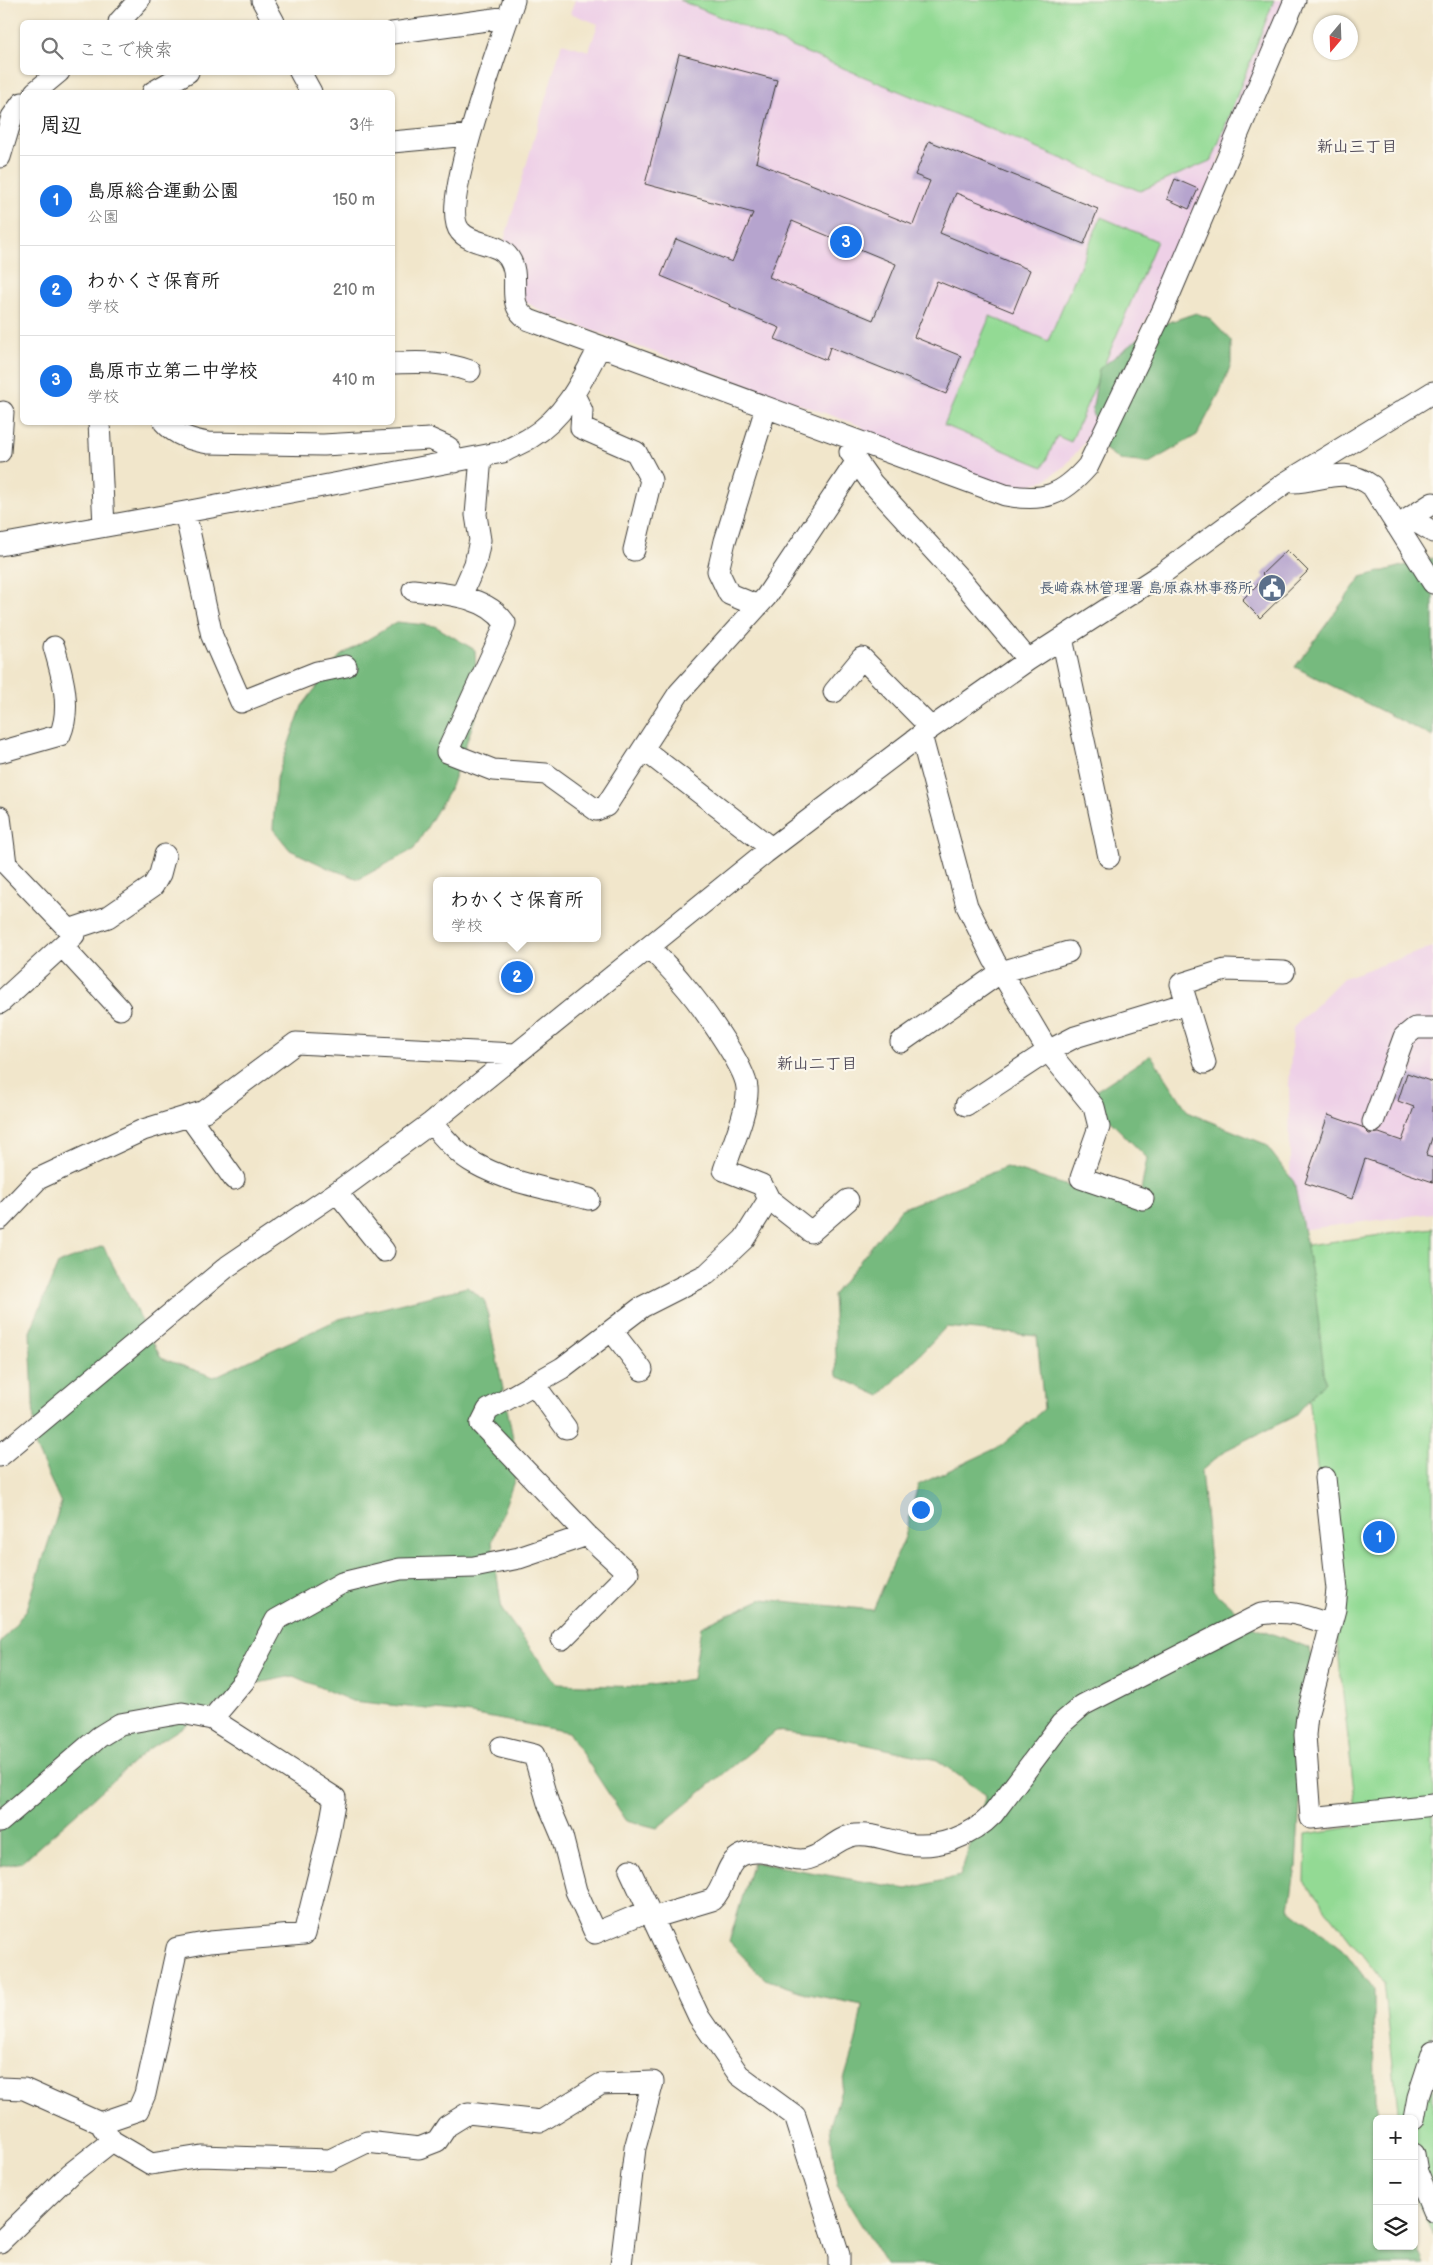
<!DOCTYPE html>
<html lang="ja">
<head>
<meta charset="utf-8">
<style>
  body { margin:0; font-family:"Balsamiq Sans","Klee One",sans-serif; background:#f6f6f6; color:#222 }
  .controls { position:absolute; right:15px; bottom:15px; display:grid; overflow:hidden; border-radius:8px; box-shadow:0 1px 4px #0004 }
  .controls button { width:45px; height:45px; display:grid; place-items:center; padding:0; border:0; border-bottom:1px solid #e0e0e0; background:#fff; color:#222; font:25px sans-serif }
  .compass { position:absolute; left:1313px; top:15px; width:45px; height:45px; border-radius:50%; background:#fff; box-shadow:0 1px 4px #0004; rotate:199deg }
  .you { position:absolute; left:920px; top:1509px; width:18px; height:18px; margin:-12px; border:4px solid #fff; border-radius:50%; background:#1a73e8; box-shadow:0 0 0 8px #1a73e833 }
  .badge { display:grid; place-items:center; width:32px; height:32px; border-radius:50%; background:#1a73e8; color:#fff; font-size:16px; font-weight:700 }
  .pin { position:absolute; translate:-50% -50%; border:2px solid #fff; box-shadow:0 1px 5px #0006 }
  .popup { position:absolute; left:433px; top:877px; width:168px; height:65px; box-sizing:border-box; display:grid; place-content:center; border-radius:8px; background:#fff; filter:drop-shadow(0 1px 4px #0005); font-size:16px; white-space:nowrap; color:#767676 }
  .popup b { font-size:19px; color:#222 }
  .popup::after { content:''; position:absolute; left:50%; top:100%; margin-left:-10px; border:10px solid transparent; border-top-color:#fff }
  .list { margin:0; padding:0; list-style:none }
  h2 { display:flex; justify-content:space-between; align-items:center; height:65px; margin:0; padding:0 20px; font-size:21px }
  h2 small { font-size:16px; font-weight:400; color:#767676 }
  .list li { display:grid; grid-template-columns:32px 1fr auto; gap:15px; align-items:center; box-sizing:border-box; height:90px; padding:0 20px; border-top:1px solid #e0e0e0 }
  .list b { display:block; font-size:19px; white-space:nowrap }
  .list p { margin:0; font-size:16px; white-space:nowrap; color:#767676 }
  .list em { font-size:16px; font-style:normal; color:#767676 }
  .icon { flex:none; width:28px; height:28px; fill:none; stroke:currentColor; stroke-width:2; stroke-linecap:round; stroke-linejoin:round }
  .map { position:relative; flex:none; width:1433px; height:2265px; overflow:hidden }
  .search { position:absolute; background:#fff; box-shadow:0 1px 4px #0004; left:20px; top:20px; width:375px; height:55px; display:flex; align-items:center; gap:12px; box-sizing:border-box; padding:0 18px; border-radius:8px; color:#767676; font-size:19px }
  .panel { position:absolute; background:#fff; box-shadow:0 1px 4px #0004; left:20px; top:90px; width:375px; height:335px; border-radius:8px }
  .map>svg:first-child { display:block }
</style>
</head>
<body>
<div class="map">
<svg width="1433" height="2265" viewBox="0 0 1433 2265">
  <rect width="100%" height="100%" fill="#fbf7ec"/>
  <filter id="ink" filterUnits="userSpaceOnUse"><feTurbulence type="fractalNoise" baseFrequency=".02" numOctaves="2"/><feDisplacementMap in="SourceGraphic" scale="10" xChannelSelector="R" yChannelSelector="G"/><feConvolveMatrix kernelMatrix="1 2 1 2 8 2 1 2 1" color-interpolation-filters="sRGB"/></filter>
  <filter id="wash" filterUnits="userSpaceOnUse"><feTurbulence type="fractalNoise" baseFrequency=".0096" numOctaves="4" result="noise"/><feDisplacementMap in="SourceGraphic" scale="20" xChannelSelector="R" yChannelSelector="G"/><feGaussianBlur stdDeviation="1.12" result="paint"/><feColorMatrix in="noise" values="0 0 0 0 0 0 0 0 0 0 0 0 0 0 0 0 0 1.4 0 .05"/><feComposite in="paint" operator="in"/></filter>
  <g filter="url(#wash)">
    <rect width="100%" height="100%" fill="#f1e6cb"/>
    <!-- built -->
    <path fill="#eed0e7" d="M575,0H1285L1187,238L1085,442L1064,467L1045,480L1024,487H1008L869,437L861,426L546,314L526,302L522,294L521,260L518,251L512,244L504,241L562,43L589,51L598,24L570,13Z
      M1433,947V1213L1291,1231L1289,1084L1293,1028L1343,978Z"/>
    <!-- green -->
    <path fill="#93da94" stroke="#587b58" d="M679,0H1274L1212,160L1140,191Z
      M1101,217L1157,241L1071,442L1057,436L1043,467L944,425L990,316L1048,341Z
      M1433,1228V2237L1414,2192V2119H1399L1384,1983L1305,1882L1306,1834L1358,1826L1292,1247Z"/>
    <!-- forest -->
    <path fill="#76ba7e" stroke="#496b4d" d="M1196,313L1209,318L1231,341V364L1221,390L1197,435L1149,463L1120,460L1102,447L1092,412L1099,369L1152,328Z
      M1433,558V737L1295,667L1361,577Z
      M397,622L435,626L475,650L478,710L450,789L414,849L359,879L328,868L290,850L273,829L276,780L302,706L340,656Z
      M1151,1055L1189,1113L1265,1144L1294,1182L1315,1289L1325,1381L1295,1416L1226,1450L1201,1471L1213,1590L1254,1627L1310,1648L1315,1696L1301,1784L1296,1867L1289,1908L1343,1949L1374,1990L1375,2100L1380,2119H1377V2246H1414V2240L1425,2265H886L837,2185L830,2127L857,2036L862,2005L809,1994L765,1979L729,1942L753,1862L907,1889L960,1876L986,1795L937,1760L831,1737L776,1731L657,1828L626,1820L568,1732L465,1713L352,1701L293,1676L248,1685L147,1750L22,1862L0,1867V1644L27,1609L61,1503L35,1446L30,1332L58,1264L103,1246L161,1358L214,1377L339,1319L467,1287L485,1301L519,1467L492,1542L502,1610L557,1684L638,1687L693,1679L701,1627L762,1599L873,1610L905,1537L918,1485L1001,1446L1044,1409L1037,1336L946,1327L880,1396L837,1376L833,1295L901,1209L1006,1167L1111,1199L1141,1191L1147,1158L1086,1097Z"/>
    <g id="blocks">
      <!-- building -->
      <path fill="#b6a4ce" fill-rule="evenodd" d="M679,54L777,80L756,162L913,225L930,181L915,175L929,141L1098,209L1084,244L956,193L940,233L1030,270L1013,312L937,281L914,337L961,356L946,394L830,347L826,360L775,339L780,328L730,307L731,305L661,276L676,239L732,262L753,213L645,184ZM792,221L896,264L873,320L769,277Z
        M1175,179L1198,189L1189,209L1167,199Z
        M1287,550L1308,571L1260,618L1242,600L1265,577L1262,574Z
        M1407,1073L1433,1082V1135L1426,1156L1433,1158V1182L1365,1159L1352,1199L1305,1183L1328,1115L1362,1127L1369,1134L1379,1133L1402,1141L1414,1107L1398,1101Z"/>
    </g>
  </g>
  <g filter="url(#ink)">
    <use href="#blocks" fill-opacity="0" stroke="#3c3a36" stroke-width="1"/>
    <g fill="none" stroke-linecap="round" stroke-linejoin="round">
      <defs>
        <path id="minor" d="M262,0L274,22
          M514,0C503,35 438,206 460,231C472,246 498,241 509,258C523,279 503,303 529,320L1005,495C1044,502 1062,496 1088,466L1162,312L1295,0
          M119,22L139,0
          M392,33L509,17
          M300,72L311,92
          M35,92L59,72
          M153,92L188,72
          M392,142L469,135
          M0,157L12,117L22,103
          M392,363C422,362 442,361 470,371
          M574,395L582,411L581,428L636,452L651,480L634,550
          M99,422L104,526
          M164,422C176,436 192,440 208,443L323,445L430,439L448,447L455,462
          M0,452L3,412
          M850,452L872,483L960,579L1028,660
          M1293,482C1323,481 1344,465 1372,486L1433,583
          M185,512L212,636L241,702L317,672L346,666
          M1410,518L1433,532
          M1397,526L1433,503
          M0,545L185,512L503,452C512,447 522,443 530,438C565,417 582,381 600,346
          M413,590C444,594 486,595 505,623L500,637L447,752L493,770L546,774L596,810L606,806L679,693L766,597L857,461
          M461,596L475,564L480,540L476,515L481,457
          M758,606L729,594L718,571L725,541L766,408
          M1062,638L1109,857
          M834,692L862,658L931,728
          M921,735L967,906L994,960L1048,1051L1094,1107L1099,1127L1081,1178L1143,1199
          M643,749L771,848
          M0,752L60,735C72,708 62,674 54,647
          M0,817L6,864L74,935L0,1003
          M69,930L108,917L153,886L160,874L165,855
          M62,946L120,1009
          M649,947C660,959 673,971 683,984C698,1001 746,1067 747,1088C749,1108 731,1149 724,1170L762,1185L769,1199L811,1232L848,1200
          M901,1042L1001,972L1068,952
          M1205,1063L1181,984L1225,970L1284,972
          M966,1105L1048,1051L1075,1037L1187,1003
          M189,1116L234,1179
          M1373,1122L1404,1037L1415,1028H1433
          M431,1123C444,1137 457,1154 474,1163C509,1183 550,1189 589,1199
          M337,1192L384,1251
          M0,1219L38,1179L143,1130L205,1111L296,1043L515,1054
          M612,1331L642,1370
          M534,1384L566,1428
          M0,1456L228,1266L340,1190L431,1123L765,853L921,735L1028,660L1163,573L1285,483L1433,392
          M1325,1478L1337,1589L1335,1609L1307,1716L1305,1735L1311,1818L1433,1805
          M562,1639L628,1573L587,1535L481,1424L488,1410L562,1368L642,1307L707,1274L744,1239L769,1199
          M501,1747L534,1755L548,1803L562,1836L576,1891L595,1933L648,1911
          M0,1822L99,1737L120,1724L182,1713L212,1719L244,1681L276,1620L342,1583L400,1569L474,1567L519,1558L587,1535
          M630,1870L699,2017L739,2075L795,2116L839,2255V2265
          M652,1918L712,1900C726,1888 724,1863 742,1855C762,1846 781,1860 801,1860C822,1859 834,1838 855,1835C874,1833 890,1841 907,1844C939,1849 972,1836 993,1814L1061,1724L1083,1705L1261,1614C1289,1609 1305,1616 1331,1625
          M0,2088L24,2089L100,2123L112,2141L151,2164L201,2156L330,2160L367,2142L419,2148L437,2141L447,2126L468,2113L541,2121L601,2084L653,2082L635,2148L621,2265
          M1414,2119L1418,2097L1433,2051
          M100,2123L138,2110L145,2094L177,1948L210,1942L304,1934L328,1837L335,1798L212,1719
          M1414,2154L1417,2172L1433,2211
          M0,2242L70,2174L112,2141"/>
      </defs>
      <!-- minor casing -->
      <use href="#minor" stroke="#3c3a36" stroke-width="23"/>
      <!-- minor -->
      <use href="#minor" stroke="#fff" stroke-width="21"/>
    </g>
  </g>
  <!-- icons -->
  <defs>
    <symbol id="civic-disc" viewBox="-11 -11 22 22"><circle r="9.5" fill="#5c6f8a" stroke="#fbf7ec"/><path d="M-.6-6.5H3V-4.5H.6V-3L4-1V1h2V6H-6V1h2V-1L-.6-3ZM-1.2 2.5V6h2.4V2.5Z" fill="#fff"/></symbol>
  </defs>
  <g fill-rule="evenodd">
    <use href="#civic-disc" x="1256" y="572" width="32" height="32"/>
  </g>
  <g text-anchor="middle" stroke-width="4.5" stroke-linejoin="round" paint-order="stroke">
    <!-- service labels -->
    <g font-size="15" font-weight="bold" fill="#4e5e75" stroke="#fbf7ec" text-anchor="end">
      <text x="1253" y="593">長崎森林管理署 島原森林事務所</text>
    </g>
    <!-- neighbourhood labels -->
    <g font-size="16" font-weight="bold" fill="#524c5a" stroke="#fbf7ec">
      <text x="1357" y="152">新山三丁目</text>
      <text x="817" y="1069">新山二丁目</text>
    </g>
  </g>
</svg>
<div class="controls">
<button>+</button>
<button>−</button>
<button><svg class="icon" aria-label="layers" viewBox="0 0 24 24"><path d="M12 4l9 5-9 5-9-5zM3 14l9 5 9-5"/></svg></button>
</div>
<svg class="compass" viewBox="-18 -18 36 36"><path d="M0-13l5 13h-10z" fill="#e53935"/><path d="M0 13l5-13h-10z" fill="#767676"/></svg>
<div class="you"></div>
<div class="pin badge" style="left:1379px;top:1537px">1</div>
<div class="pin badge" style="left:517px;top:977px">2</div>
<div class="popup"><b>わかくさ保育所</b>学校</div>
<div class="pin badge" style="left:846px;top:242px">3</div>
<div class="search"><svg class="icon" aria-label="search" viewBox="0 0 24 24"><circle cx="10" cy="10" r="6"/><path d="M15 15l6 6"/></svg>ここで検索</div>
<section class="panel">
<h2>周辺<small>3件</small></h2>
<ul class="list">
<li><span class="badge">1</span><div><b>島原総合運動公園</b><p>公園</p></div><em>150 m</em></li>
<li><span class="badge">2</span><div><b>わかくさ保育所</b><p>学校</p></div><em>210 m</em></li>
<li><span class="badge">3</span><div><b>島原市立第二中学校</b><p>学校</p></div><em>410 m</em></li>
</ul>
</section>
</div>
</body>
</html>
